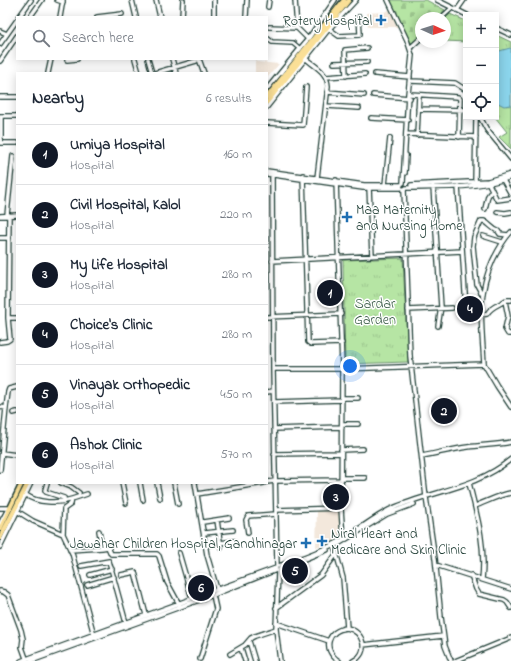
<!DOCTYPE html>
<html lang="en">
<head>
<meta charset="utf-8">
<style>
  body { margin:0; font-family:"Indie Flower",sans-serif; background:#f2f2f3; color:#1f2937 }
  .controls { position:absolute; right:12px; top:12px; display:grid; overflow:hidden; border-radius:0px; box-shadow:0 2px 10px #0003 }
  .controls button { width:36px; height:36px; display:grid; place-items:center; padding:0; border:0; border-bottom:1px solid #e0e1e3; background:#fff; color:#1f2937; font:20px sans-serif }
  .compass { position:absolute; left:415px; top:12px; width:36px; height:36px; border-radius:50%; background:#fff; box-shadow:0 2px 10px #0003; rotate:93deg }
  .you { position:absolute; left:350px; top:366px; width:14px; height:14px; margin:-10px; border:3px solid #fff; border-radius:50%; background:#1a73e8; box-shadow:0 0 0 6px #1a73e833 }
  .badge { display:grid; place-items:center; width:26px; height:26px; border-radius:50%; background:#111827; color:#fff; font-size:13px; font-weight:700 }
  .pin { position:absolute; translate:-50% -50%; border:2px solid #fff; box-shadow:0 1px 4px #0006 }
  .list { margin:0; padding:0; list-style:none }
  h2 { display:flex; justify-content:space-between; align-items:center; height:52px; margin:0; padding:0 16px; font-size:17px }
  h2 small { font-size:13px; font-weight:400; color:#747a83 }
  .list li { display:grid; grid-template-columns:26px 1fr auto; gap:12px; align-items:center; box-sizing:border-box; height:60px; padding:0 16px; border-top:1px solid #e0e1e3 }
  .list b { display:block; font-size:15px; white-space:nowrap }
  .list p { margin:0; font-size:13px; white-space:nowrap; color:#747a83 }
  .list em { font-size:13px; font-style:normal; color:#747a83 }
  .icon { flex:none; width:22px; height:22px; fill:none; stroke:currentColor; stroke-width:2; stroke-linecap:round; stroke-linejoin:round }
  .map { position:relative; flex:none; width:511px; height:661px; overflow:hidden }
  .search { position:absolute; background:#fff; box-shadow:0 2px 10px #0003; left:16px; top:16px; width:252px; height:44px; display:flex; align-items:center; gap:10px; box-sizing:border-box; padding:0 14px; border-radius:0px; color:#747a83; font-size:15px }
  .panel { position:absolute; background:#fff; box-shadow:0 2px 10px #0003; left:16px; top:72px; width:252px; height:412px; border-radius:0px }
  .map>svg:first-child { display:block }
</style>
</head>
<body>
<div class="map">
<svg width="511" height="661" viewBox="0 0 511 661">
  <defs>
    <pattern id="cemetery-stones" width="16" height="16" patternUnits="userSpaceOnUse"><rect width="16" height="16" fill="#b6e5a4"/><path d="M2 7V4a2 2 0 0 1 4 0v3zM10 15v-3a2 2 0 0 1 4 0v3z" fill="#9cc58e"/></pattern>
    <pattern id="park-tufts" width="24" height="20" patternUnits="userSpaceOnUse"><rect width="24" height="20" fill="#b6e5a4"/><path d="M3 7l-1-3M5 7V3M7 7l1-3M15 17l-1-3M17 17v-4M19 17l1-3" fill="none" stroke="#9cc58e"/></pattern>
  </defs>
  <rect width="100%" height="100%" fill="#fff"/>
  <filter id="ink" filterUnits="userSpaceOnUse"><feTurbulence type="fractalNoise" baseFrequency=".025" numOctaves="2"/><feDisplacementMap in="SourceGraphic" scale="8" xChannelSelector="R" yChannelSelector="G"/><feConvolveMatrix kernelMatrix="1 2 1 2 8 2 1 2 1" color-interpolation-filters="sRGB"/></filter>
  <g filter="url(#ink)">
    <!-- built -->
    <path fill="#f3e8dc" d="M389,10L399,27H368L366,13L384,12Z
      M255,61L257,62L279,64L267,78V73H255Z
      M317,510H340V539L316,547Z"/>
    <!-- cemetery -->
    <path fill="url(#cemetery-stones)" stroke="#6a916c" d="M390,0H426L445,10L438,18H421V35L412,45Z"/>
    <!-- park -->
    <path fill="url(#park-tufts)" stroke="#6a916c" d="M450,14L466,21V42L445,41V19Z
      M496,35L511,42V149L499,137L507,132L495,117Z
      M403,258L408,362L345,364L343,260Z"/>
    <!-- water -->
    <path fill="#8bd5ec" stroke="#6098a2" d="M510,48L511,49V105L504,106L496,102V52Z"/>
    <g fill="none" stroke-linecap="round" stroke-linejoin="round">
      <defs>
        <path id="minor" d="M57,0L63,2
          M132,0L136,17
          M156,0L160,17
          M295,0L297,28L308,39
          M388,0L407,40L412,55L408,94L403,183
          M437,0L467,15
          M268,7L269,0
          M457,10L464,0
          M19,17L31,0
          M30,17L42,0
          M60,17L63,0
          M97,17L122,14
          M182,17L183,0
          M214,17V0
          M246,17L247,0
          M441,18L452,8
          M269,27L297,28
          M496,28L511,35
          M329,29L339,36L359,35L360,34L359,17
          M0,31L7,34
          M267,38L272,42L293,43L300,49
          M0,44L17,20
          M410,48L421,38
          M67,59V60L77,59
          M135,59L139,73
          M148,59L152,73
          M172,59L176,73
          M199,59L204,73
          M306,59C316,67 327,72 328,86L317,178
          M0,61L17,36
          M334,63L367,62
          M48,73L51,59
          M155,73L196,61
          M375,74L410,77
          M346,76L345,50L367,48
          M326,77L365,74
          M411,81L455,83L466,90
          M267,89L308,39L335,0
          M327,92L364,95
          M410,94L458,97L460,99L459,137
          M373,95L410,98
          M0,97H17
          M326,106L359,108
          M267,107L329,29L356,0
          M418,109L466,110
          M0,116H17
          M480,117L487,130L511,159
          M371,118L408,120
          M267,123L303,125L306,87
          M407,134L476,137
          M417,135L419,95
          M0,143H17
          M1,143V116
          M267,171L364,185H401
          M272,172L273,369L277,566
          M405,173L406,155
          M267,174L363,188H401
          M303,175L308,342L311,344L342,343
          M336,180L342,369L341,508L343,539
          M503,180L511,194
          M475,184L476,117
          M489,184L497,200L511,198
          M385,185L390,138
          M411,185L488,181L511,174
          M458,186L466,307H481
          M369,187L372,256
          M433,187L441,307L438,326
          M406,188C441,187 478,189 511,177
          M404,189L410,356L426,497L435,559
          M485,209L488,196L492,190
          M497,212L505,213L511,212
          M7,215L13,156
          M0,216L17,215
          M483,236L502,242
          M0,238H9
          M272,261L462,251
          M482,294L477,285L473,246L474,237L481,221H484C490,224 492,229 498,231L500,234L508,235
          M505,301L508,316L505,329L508,334H511
          M408,310L452,308
          M481,315L487,314C491,306 500,305 506,300H511
          M267,317L341,314
          M8,318H17
          M0,342L7,341L10,339L8,318L9,215
          M484,364C482,326 476,297 493,260C498,250 503,240 511,232
          M273,369H342L484,364L497,386L511,407
          M267,392L273,391
          M342,398H358
          M274,402L342,400
          M0,407L6,408L8,392L9,389L17,387
          M13,413L17,412
          M342,424H358
          M274,429L342,427
          M341,450L363,449
          M2,453L17,455
          M274,454L341,453
          M422,456C438,453 453,449 468,447C483,445 497,445 511,442
          M0,470L6,408
          M341,478H365
          M267,482L275,481L341,480
          M47,483L45,490L46,492L64,498
          M61,483L71,487L79,493
          M122,483L126,503
          M140,483L143,500
          M157,483L160,498
          M174,483L178,504
          M195,483L207,555L217,589
          M469,483C477,515 486,546 482,579
          M197,494L264,483
          M26,495C37,503 58,504 72,499
          M475,506C486,502 501,494 511,493
          M0,508H8
          M276,510L341,508
          M17,511L33,521L63,534L72,553L94,635
          M217,520L221,548
          M203,522L229,518
          M0,524L8,509
          M99,531L102,548L108,547L111,554H157L159,556L167,582L179,604
          M204,533L233,530
          M248,533L246,520L248,516L276,514
          M63,534L64,509L71,504L72,499L87,494
          M206,545L234,541
          M334,545L343,578L347,628
          M335,546L387,514L414,504
          M0,547L31,483
          M70,550L102,548
          M179,553L192,598
          M435,558L441,617L445,646L451,661
          M436,565L511,589
          M81,566L109,561L126,623
          M279,566C298,559 320,552 338,542C357,532 373,517 393,508C432,491 477,488 511,459
          M280,569L327,550
          M278,571L276,629L280,661
          M90,575L112,569
          M121,575L135,572L146,615
          M471,575L476,589L479,594L504,600L507,602L511,608
          M87,585L114,577
          M0,591L4,592L8,595L21,630L23,639L22,647L27,661
          M276,608L321,575L337,553
          M276,623L329,641
          M249,641L255,661
          M363,645L443,636
          M241,648L245,661
          M230,654L245,645L251,638L255,636L276,629
          M200,659L216,609L213,595
          M21,661L276,568
          M31,661L213,595L276,570
          M339,661C322,650 327,630 347,628C364,631 370,653 353,661
          M455,661L511,638"/>
        <path id="major" d="M267,97L344,0
          M267,102L349,0
          M0,529L22,483
          M0,538L28,483"/>
      </defs>
      <!-- minor casing -->
      <use href="#minor" stroke="#1f3d34" stroke-width="6"/>
      <!-- major casing -->
      <use href="#major" stroke="#1f3d34" stroke-width="7"/>
      <!-- minor -->
      <use href="#minor" stroke="#fff" stroke-width="3.5"/>
      <!-- major -->
      <use href="#major" stroke="#fadf96" stroke-width="4"/>
    </g>
  </g>
  <!-- markers -->
  <g fill="#1f6fb2" stroke="#fff" stroke-width="1.5">
    <path d="M379 14h4v4h4v4h-4v4h-4v-4h-4v-4h4z"/>
    <path d="M345 211h4v4h4v4h-4v4h-4v-4h-4v-4h4z"/>
    <path d="M320 535h4v4h4v4h-4v4h-4v-4h-4v-4h4z"/>
    <path d="M304 537h4v4h4v4h-4v4h-4v-4h-4v-4h4z"/>
  </g>
  <g text-anchor="middle" stroke-width="3" stroke-linejoin="round" paint-order="stroke">
    <!-- poi labels -->
    <g font-size="14" fill="#1f3d34" stroke="#fff" text-anchor="end">
      <text x="372" y="25">Rotery Hospital</text>
      <text x="356" y="214" text-anchor="start">Maa Maternity<tspan x="356" dy="16">and Nursing Home</tspan></text>
      <text x="331" y="538" text-anchor="start">Niral Heart and<tspan x="331" dy="16">Medicare and Skin Clinic</tspan></text>
      <text x="297" y="548">Jawahar Children Hospital, Gandhinagar</text>
    </g>
    <!-- park labels -->
    <g font-size="14" fill="#3d5f4a" stroke="#fff">
      <text x="375" y="308">Sardar<tspan x="375" dy="16">Garden</tspan></text>
    </g>
  </g>
</svg>
<div class="controls">
<button>+</button>
<button>−</button>
<button><svg class="icon" aria-label="locate" viewBox="0 0 24 24"><circle cx="12" cy="12" r="6"/><path d="M12 2v4M12 18v4M2 12h4M18 12h4"/></svg></button>
</div>
<svg class="compass" viewBox="-18 -18 36 36"><path d="M0-13l5 13h-10z" fill="#e53935"/><path d="M0 13l5-13h-10z" fill="#747a83"/></svg>
<div class="you"></div>
<div class="pin badge" style="left:330px;top:293px">1</div>
<div class="pin badge" style="left:444px;top:411px">2</div>
<div class="pin badge" style="left:336px;top:497px">3</div>
<div class="pin badge" style="left:470px;top:309px">4</div>
<div class="pin badge" style="left:295px;top:571px">5</div>
<div class="pin badge" style="left:201px;top:588px">6</div>
<div class="search"><svg class="icon" aria-label="search" viewBox="0 0 24 24"><circle cx="10" cy="10" r="6"/><path d="M15 15l6 6"/></svg>Search here</div>
<section class="panel">
<h2>Nearby<small>6 results</small></h2>
<ul class="list">
<li><span class="badge">1</span><div><b>Umiya Hospital</b><p>Hospital</p></div><em>160 m</em></li>
<li><span class="badge">2</span><div><b>Civil Hospital, Kalol</b><p>Hospital</p></div><em>220 m</em></li>
<li><span class="badge">3</span><div><b>My Life Hospital</b><p>Hospital</p></div><em>280 m</em></li>
<li><span class="badge">4</span><div><b>Choice's Clinic</b><p>Hospital</p></div><em>280 m</em></li>
<li><span class="badge">5</span><div><b>Vinayak Orthopedic</b><p>Hospital</p></div><em>450 m</em></li>
<li><span class="badge">6</span><div><b>Ashok Clinic</b><p>Hospital</p></div><em>570 m</em></li>
</ul>
</section>
</div>
</body>
</html>
